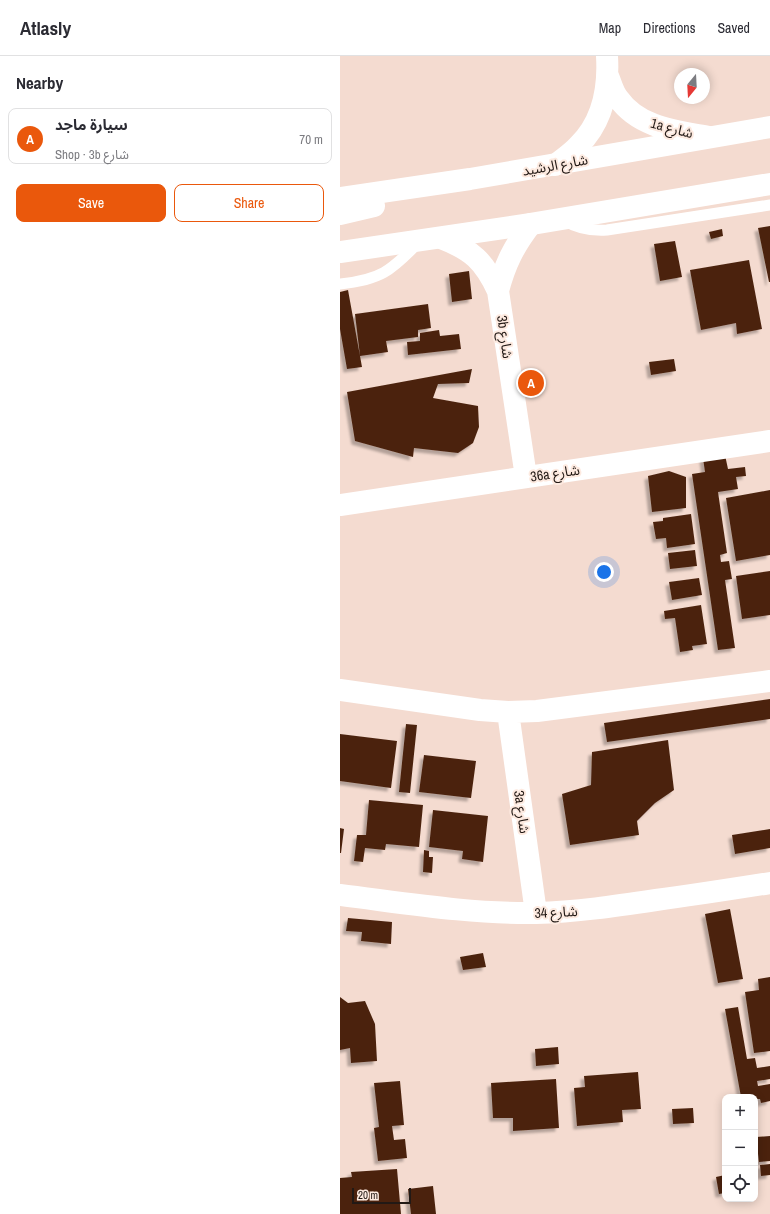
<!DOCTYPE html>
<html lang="en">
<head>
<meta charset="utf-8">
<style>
  body { margin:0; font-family:"Archivo Narrow","Noto Sans Arabic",sans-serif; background:#f2f2f3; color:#2b2b33 }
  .controls { position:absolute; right:12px; bottom:12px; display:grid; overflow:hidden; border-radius:8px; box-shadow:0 2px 10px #0003 }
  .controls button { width:36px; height:36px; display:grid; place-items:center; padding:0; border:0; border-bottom:1px solid #e1e1e2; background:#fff; color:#2b2b33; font:20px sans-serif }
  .compass { position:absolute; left:334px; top:12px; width:36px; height:36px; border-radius:50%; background:#fff; box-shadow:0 2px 10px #0003; rotate:198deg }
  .scale { position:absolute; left:12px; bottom:10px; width:59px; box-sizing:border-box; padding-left:4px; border:2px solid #221915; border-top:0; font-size:11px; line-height:14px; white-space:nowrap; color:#221915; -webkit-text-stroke:3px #fdeae0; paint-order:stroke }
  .you { position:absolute; left:264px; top:516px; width:14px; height:14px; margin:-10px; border:3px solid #fff; border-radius:50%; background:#1a73e8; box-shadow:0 0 0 6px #1a73e833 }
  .badge { display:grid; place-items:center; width:26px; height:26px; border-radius:50%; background:#ea580c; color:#fff; font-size:13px; font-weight:700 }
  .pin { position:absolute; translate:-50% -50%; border:2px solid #fff; box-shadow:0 1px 4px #0006 }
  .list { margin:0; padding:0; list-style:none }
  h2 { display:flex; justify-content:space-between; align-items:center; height:52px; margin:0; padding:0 16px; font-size:17px }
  h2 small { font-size:13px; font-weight:400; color:#7c7c81 }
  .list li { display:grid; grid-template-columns:26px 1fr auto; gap:12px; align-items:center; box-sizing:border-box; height:56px; margin:0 8px 8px; padding:0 8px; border:1px solid #e1e1e2; border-radius:8px }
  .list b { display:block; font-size:15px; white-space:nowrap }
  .list p { margin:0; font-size:13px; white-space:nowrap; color:#7c7c81 }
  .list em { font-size:13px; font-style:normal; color:#7c7c81 }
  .actions { display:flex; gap:8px; padding:12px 16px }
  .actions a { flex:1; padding:9px 0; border:1px solid #ea580c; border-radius:8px; text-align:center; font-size:14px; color:#ea580c }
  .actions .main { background:#ea580c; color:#fff }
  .icon { flex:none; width:22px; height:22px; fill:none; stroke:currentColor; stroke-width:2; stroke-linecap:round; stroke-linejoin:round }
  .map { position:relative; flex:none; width:430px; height:1158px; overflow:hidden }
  header { display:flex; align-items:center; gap:24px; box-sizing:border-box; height:56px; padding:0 20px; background:#fff; border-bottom:1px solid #e1e1e2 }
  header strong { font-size:19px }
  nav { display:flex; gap:22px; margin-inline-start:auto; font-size:14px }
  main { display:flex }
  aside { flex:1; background:#fff }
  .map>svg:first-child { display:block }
</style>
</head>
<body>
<header>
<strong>Atlasly</strong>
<nav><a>Map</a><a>Directions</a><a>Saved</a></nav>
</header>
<main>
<aside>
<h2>Nearby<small></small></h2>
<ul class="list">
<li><span class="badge">A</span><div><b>سيارة ماجد</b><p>Shop · 3b شارع</p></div><em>70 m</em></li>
</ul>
<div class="actions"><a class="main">Save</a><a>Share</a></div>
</aside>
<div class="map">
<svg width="430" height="1158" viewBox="0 0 430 1158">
  <defs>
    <filter id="shadow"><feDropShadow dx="-3.5" dy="3.5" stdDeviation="1" flood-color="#0004"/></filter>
  </defs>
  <rect width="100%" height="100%" fill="#f4dbd0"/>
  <!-- building -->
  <path fill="#4b240f" filter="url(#shadow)" d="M430,170V226H429L418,172Z
    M382,173L383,180L371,183L369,176Z
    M335,185L342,221L320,225L314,188Z
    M409,204L422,273L397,278L396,267L361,274L350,214Z
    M129,215L132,243L112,246L109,218Z
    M8,234L22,311L7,313L0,273V236Z
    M88,248L91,272L78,274V281L46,285L48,296L20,300L15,258Z
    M99,274L100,280L119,278L121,293L68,299L67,286L80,285V277Z
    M334,303L336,315L311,319L309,306Z
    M132,313L129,327L98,328L93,342L138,350L139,371L133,387L118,397L74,392L73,401L15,385L7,336Z
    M385,399L388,413L405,411L406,420L396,421L398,433L378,436L387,497L380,499L381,506L389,505L392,523L385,524L395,592L378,594L352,418L365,416L363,402Z
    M329,415L346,421V452L312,456L308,420Z
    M430,434V499L396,505L386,442Z
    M351,458L355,488L327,492L326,482L316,483L313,466L323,465V462Z
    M355,494L357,510L330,513L328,497Z
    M430,515V559L402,563L396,520Z
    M359,522L362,539L332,544L329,526Z
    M361,549L367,588L352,590L353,594L340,596L335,562L325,563L324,555Z
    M430,643V663L267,686L264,667Z
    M66,668L77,669L70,737L59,736Z
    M0,678L57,685L51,732L0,725Z
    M328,684L334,734L315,747L297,765L299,779L230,789L222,738L251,729L252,696Z
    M84,699L136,705L131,742L79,736Z
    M29,744L83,749L79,791L46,788L45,794L25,792L23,806L14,805L17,779H26Z
    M93,754L148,760L143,806L122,803L123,795L89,791Z
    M0,772L4,773L1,797H0Z
    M430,773V792L395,798L392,779Z
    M84,794L89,795V801H93L92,817L83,816Z
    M390,853L403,923L378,927L365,858Z
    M8,862L52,866L51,888L21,885L22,876L6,875Z
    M143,897L146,911L123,914L120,901Z
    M430,921V995L414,997L405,936L419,934L418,923Z
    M0,941L8,947L25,945L35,968L37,1005L11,1007L10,992L0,994Z
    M398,951L407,1003L415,1002L417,1012L430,1010V1023L417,1025L418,1030L430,1028V1045L421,1047L420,1043H415V1041H401L385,953Z
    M218,991L219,1008L196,1010L195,993Z
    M298,1016L301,1053L282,1054L283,1066L237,1070L234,1032L245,1031L244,1020Z
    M216,1023L219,1072L173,1075V1062H153L151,1027Z
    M60,1025L64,1069L52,1070L54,1084L65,1083L67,1102L38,1105L34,1072L39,1071L34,1027Z
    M353,1052L354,1067L333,1068L332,1053Z
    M430,1080V1105L419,1106L416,1081Z
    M430,1108V1119L421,1120L420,1109Z
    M57,1113L61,1158H0V1122L12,1121L11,1116Z
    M385,1119V1137L379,1138L376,1121Z
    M93,1130L96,1158H71L68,1133Z"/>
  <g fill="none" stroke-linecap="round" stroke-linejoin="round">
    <!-- service -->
    <path stroke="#fff" stroke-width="11" d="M224,164C238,173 251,175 267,174L430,149
      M0,228C40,224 51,215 78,187"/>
    <!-- minor -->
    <path stroke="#fff" stroke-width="22" d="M268,20C271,27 273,36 278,42C299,72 336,75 369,81
      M215,109C223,103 232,97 239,89C263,65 269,33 267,0
      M101,182C132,194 144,205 158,235L186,421
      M158,235C165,208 174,190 191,168
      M0,449L430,385
      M0,634L140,654L168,656L197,655L430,625
      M168,656L196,857
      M0,839C65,847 130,858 196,857C236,856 276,850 316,844C354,839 392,833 430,827"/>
    <!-- secondary -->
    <path stroke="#fff" stroke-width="22" d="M0,142L130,123L430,71
      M0,158L34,150
      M0,196L191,168L430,128"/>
  </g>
  <g text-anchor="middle" stroke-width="4" stroke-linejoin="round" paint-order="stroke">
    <!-- street labels -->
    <g font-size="14" fill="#221915" stroke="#fdeae0">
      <text transform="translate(332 72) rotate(15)" y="5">1a شارع</text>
      <text transform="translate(215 109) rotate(-10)" y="5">شارع الرشيد</text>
      <text transform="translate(165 281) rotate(82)" y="5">3b شارع</text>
      <text transform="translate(215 417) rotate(-8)" y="5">36a شارع</text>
      <text transform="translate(182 756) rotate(82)" y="5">3a شارع</text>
      <text transform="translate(216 856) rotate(-3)" y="5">شارع 34</text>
    </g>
  </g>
</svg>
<div class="controls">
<button>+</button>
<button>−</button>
<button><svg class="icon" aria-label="locate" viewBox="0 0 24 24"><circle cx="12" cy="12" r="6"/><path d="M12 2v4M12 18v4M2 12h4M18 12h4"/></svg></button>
</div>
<svg class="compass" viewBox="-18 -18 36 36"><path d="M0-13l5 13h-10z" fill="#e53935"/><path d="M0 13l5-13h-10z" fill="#7c7c81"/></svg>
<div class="scale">20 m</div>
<div class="you"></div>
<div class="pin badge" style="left:191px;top:327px">A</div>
</div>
</main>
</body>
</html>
